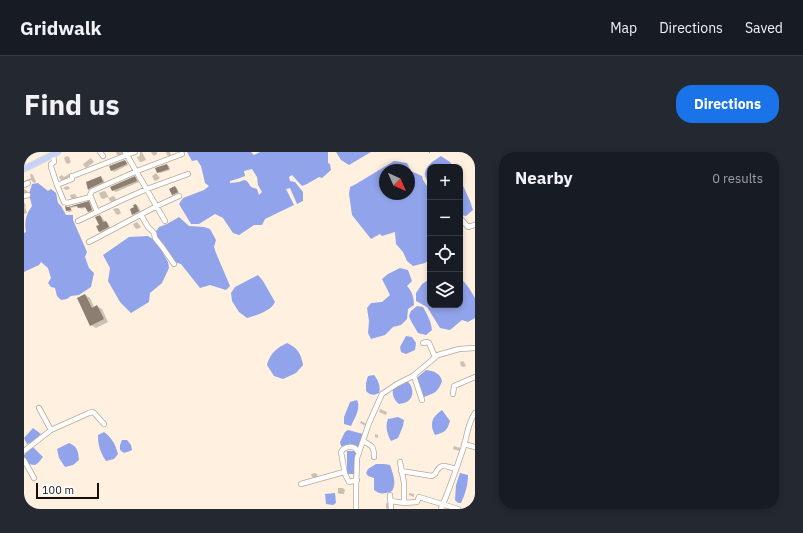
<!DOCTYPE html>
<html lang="en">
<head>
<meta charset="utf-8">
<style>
  body { margin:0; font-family:"IBM Plex Sans",sans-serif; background:#242831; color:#f1f3f6 }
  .controls { position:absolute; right:12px; top:12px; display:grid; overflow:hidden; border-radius:8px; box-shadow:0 2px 6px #0003 }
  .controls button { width:36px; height:36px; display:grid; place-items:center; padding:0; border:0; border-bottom:1px solid #363941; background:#171b24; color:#f1f3f6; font:20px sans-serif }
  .compass { position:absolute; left:355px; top:12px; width:36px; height:36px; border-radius:50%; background:#171b24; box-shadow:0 2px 6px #0003; rotate:135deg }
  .scale { position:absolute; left:12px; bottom:10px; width:63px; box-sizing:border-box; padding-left:4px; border:2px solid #15100b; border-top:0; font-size:11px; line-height:14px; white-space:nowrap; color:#15100b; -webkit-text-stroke:3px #fff; paint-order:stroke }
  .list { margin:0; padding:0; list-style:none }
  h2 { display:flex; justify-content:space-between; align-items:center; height:52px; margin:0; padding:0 16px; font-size:17px }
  h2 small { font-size:13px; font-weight:400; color:#9ea1a6 }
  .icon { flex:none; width:22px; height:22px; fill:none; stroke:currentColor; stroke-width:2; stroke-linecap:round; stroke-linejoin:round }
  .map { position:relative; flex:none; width:451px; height:357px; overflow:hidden; border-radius:16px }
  header { display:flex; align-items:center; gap:24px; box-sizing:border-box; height:56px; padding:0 20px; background:#171b24; border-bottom:1px solid #363941 }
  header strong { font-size:19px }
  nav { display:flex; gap:22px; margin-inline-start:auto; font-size:14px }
  .intro { display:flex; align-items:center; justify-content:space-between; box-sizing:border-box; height:96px; padding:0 24px }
  h1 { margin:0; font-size:28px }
  .button { padding:10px 18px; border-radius:16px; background:#1a73e8; color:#fff; font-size:14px; font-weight:700 }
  main { display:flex; gap:24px; padding:0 24px }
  aside { flex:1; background:#171b24; border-radius:16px; box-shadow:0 2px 6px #0003 }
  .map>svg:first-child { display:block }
</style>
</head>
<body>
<header>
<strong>Gridwalk</strong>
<nav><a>Map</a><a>Directions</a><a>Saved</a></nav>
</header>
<div class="intro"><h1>Find us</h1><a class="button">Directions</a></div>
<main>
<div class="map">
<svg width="451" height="357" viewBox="0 0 451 357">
  <rect width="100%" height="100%" fill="#fff0e0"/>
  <!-- water -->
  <path fill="#91a3ea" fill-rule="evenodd" d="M163,0H227L230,3L236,0H304V11L306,12L307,18L298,26L295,25L283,32L278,34L268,23L265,25L266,29L271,30L279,40V49L273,52L266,36L262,37L270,53L241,67L238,73H230L215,83L209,81L199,66L191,62L175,72H167L155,52L159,46L180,38L185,34L181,31L177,14L173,8L168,9ZM228,17L233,25L234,33L238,40L235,43L233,37L227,35L223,29L220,28L215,30L206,31V29L213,27L221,24L220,19Z
    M312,0H347L325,13L317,8Z
    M417,4L426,10L429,15H406V33C404,30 400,24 401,21C402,13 411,8 417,4Z
    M370,9L383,11L387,19L398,24L399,28L406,39V107L401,111L389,114L383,109L379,100L372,92L371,80L358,84L356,82L347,87L328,63L325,42L326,35L332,32ZM361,18H385V42H361Z
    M436,27L446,49L449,58L442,64L436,63Z
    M14,31L24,39L27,37L32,41L34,51L37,54L42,63H49V68L63,100L61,105L65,116L70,121L67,135L55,143L47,144L43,147L37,148L33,144L31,136L27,135L24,131L27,126L24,116L17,110L15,113L0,120V81L2,80C0,70 2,62 8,54L5,42L8,32Z
    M155,65L165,74L180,75L186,77L192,88L190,95L192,101L206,134L202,138L186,133L176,136L157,112L150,110L133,86L131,81L135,75L143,72Z
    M124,84L132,89L144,110L145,116L138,131L126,141L125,150L107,161L96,150L84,129L86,116L79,103L105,85Z
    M376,116L384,118L388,129L383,134C388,139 390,146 390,153L384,157L383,167L377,173L369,175L361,183L347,187L344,181L345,169L343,156L347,151L358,150L366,143L358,127L364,122Z
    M234,123L239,129L251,150C248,158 232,164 223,166L215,160L208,149L207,141L211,135Z
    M436,125L445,136L451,146V166L444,170L438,168L426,178L416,176L403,155L392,149V141L398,132L406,127V153H436Z
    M393,154L399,155C403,162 407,169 408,178L402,183L394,181L387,169L385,164L387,159Z
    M382,184L388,185L392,191L391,198L382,202L377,200L376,195Z
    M263,191C274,196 277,202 279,213L272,221L259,227L250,224L243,213C246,201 253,196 263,191Z
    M402,218C410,219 416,221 418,229C414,240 411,241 400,245C397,240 390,231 394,225C396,223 400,220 402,218Z
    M350,223C354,228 357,234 355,241C349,244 346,243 342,239V231L344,224Z
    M383,229C389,234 391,244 384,249C382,251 378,251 375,252C370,248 368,243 369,237Z
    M333,248C337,256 331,266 327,274L320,272V265L326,250Z
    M418,258L426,269C423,279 421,280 411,283C405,272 408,265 418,258Z
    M374,265L380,268L379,274L374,286L367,289C363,282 361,274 364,267Z
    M9,276L17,282L8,290L3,292L0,286Z
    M324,278L339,282L335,295L324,296L317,294L316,290L321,280Z
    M80,280C89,287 91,292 94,302L90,307L82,309C76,300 74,293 74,283Z
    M98,288H103L107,293L108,298L106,299L100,301L96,298V293Z
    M45,291C54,295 54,299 55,308L49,313L41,315L35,306L33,297Z
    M9,295L19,305L14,311L11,313L4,312L0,307V303Z
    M323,299H333L330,322H323Z
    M352,312H360L366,313C369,322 373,331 368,339C360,342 357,343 350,338V326L344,324L342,321L344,317Z
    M436,321L444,323C444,334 441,342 437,351H434L431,348L432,333Z
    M311,341L312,351L309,353L302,352L301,342Z"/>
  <!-- shadow -->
  <path fill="#0003" d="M92,0H98L99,2L95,4L93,3Z
    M116,0H118L122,8L117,10L115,9L113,5L116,4Z
    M127,0H133V2L130,4L128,2Z
    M142,0H146L147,4H145L143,3Z
    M43,4L45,5L47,10L44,12L42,11L40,6Z
    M67,6L70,10L62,16L60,14L59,12Z
    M101,9L103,10L104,13L90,20L88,18Z
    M143,13L145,14L146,18L136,21L134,20Z
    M132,21L136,26L132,29L130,28L128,24Z
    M6,22H7L9,23L12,30L10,31L7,28H5L0,31V29L7,26Z
    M45,22L47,23L46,25L38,28L36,27L35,25L38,23L40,25Z
    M111,25L113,27L115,30L92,40L89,38Z
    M77,26L79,27L81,31L67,38L65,37L63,31Z
    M43,34L45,35L46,37L42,38L39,36Z
    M151,35L153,36L155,41L150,44L148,43Z
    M0,37L3,39L4,40L0,42Z
    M80,39L82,40L85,46L89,44L91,45L92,48L88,50L86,49L84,45L79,47L77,46L75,41Z
    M50,42L52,43L53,46L49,47L47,46L46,43Z
    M0,50L2,54L1,55L3,61L0,62Z
    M64,51L66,52L69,59L66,61L64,60L63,55L57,57L55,54L47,56L48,59L45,60L43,59L44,56Z
    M112,53L114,54L117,60L111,63L109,62Z
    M93,56L95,57L97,61L94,63L92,62L89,57Z
    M76,64L78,65L81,70L84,71L86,76L78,81L76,80L74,74L76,73Z
    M113,70L117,75L113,77L111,76L109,72Z
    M61,143L66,146L70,155L73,154L78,157L84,170L72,176L67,173Z
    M438,209L440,210L442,214L439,215L437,214L436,210Z
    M356,257L363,260L362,263L355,260Z
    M337,269L343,272L342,274L336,271Z
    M351,282L354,283V286L351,285Z
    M430,294L436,296V299L429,297Z
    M291,321L293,322L294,325L290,326L288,325L287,322Z
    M314,336H319L321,338L320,342H316L314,341Z
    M385,341L390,342V345L385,343Z
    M362,351L365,352V357L362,356Z"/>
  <!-- building -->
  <path fill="#8c7f71" d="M101,8L103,12L87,19L85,14Z
    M143,12L145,17L133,21L131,16Z
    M77,24L79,30L66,36L64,38L62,30Z
    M111,24L113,29L88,39L86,35Z
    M151,34L154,40L148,43L145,37Z
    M65,49L68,58L64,60L61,55L54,56L53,54L46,55L47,58L42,59L41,54L44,55Z
    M112,52L115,59L108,63L106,57L110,55L109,53Z
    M76,63L79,70L82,69L85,75L75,80L72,74L75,73L71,65Z
    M61,142L68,156L73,153L80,167L66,174L53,146Z"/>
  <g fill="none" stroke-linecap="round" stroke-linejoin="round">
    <defs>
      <path id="minor" d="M76,0L79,4
        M101,0L141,69
        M29,3L30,10L27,12V15L33,33L40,50L43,51L67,45
        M0,33L4,31
        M33,33L48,27V24H49L111,0
        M0,44L4,43
        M73,60L66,43L68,39L113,19L158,2
        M117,63L124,75L130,81L131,86L139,96L150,112
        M436,66L444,75L451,73
        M54,69L98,48L123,37L164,22
        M65,90L133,54L155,44
        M399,191L403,190L405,191L411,205
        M390,224L398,248
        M429,242L430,234L451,225
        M15,256L27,278
        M339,289C348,294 350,294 350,305
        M440,292L451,295
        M0,299L27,278L65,261L68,260L70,261L80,272
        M0,308L10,326
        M376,310L380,331V351
        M377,319L408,324L411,322C417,310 421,314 432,317
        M333,328L325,330L321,322L317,300C319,296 326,293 331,296C331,296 335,301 335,301
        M277,332L320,320
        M366,343L367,357
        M367,349L380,351L393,350L395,345L434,357
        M332,357V337L333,306L345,271L358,242L373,232L389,224L414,203L435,197L451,196
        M417,357C426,336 433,315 440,294C443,283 444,271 451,261"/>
      <path id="major" d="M0,17L34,0"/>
    </defs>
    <!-- minor casing -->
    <use href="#minor" stroke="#b6a999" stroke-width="6"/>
    <!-- major casing -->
    <use href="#major" stroke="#dad9d8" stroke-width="7"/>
    <!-- path -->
    <path stroke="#aea296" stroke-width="1" stroke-dasharray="2 3" stroke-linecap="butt" d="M405,1L406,0"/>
    <!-- minor -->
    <use href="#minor" stroke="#fff" stroke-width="4.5"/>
    <!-- major -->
    <use href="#major" stroke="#c7d2fb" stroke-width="5.5"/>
  </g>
</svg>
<div class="controls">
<button>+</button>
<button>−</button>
<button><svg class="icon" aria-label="locate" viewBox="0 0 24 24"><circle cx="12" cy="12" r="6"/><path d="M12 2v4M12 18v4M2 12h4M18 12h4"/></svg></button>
<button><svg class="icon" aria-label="layers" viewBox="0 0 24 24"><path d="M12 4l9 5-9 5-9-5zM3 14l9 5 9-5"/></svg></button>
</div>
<svg class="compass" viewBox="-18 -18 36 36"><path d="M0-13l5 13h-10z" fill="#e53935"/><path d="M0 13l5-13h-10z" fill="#9ea1a6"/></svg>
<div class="scale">100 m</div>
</div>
<aside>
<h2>Nearby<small>0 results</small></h2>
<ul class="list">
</ul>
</aside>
</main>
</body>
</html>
